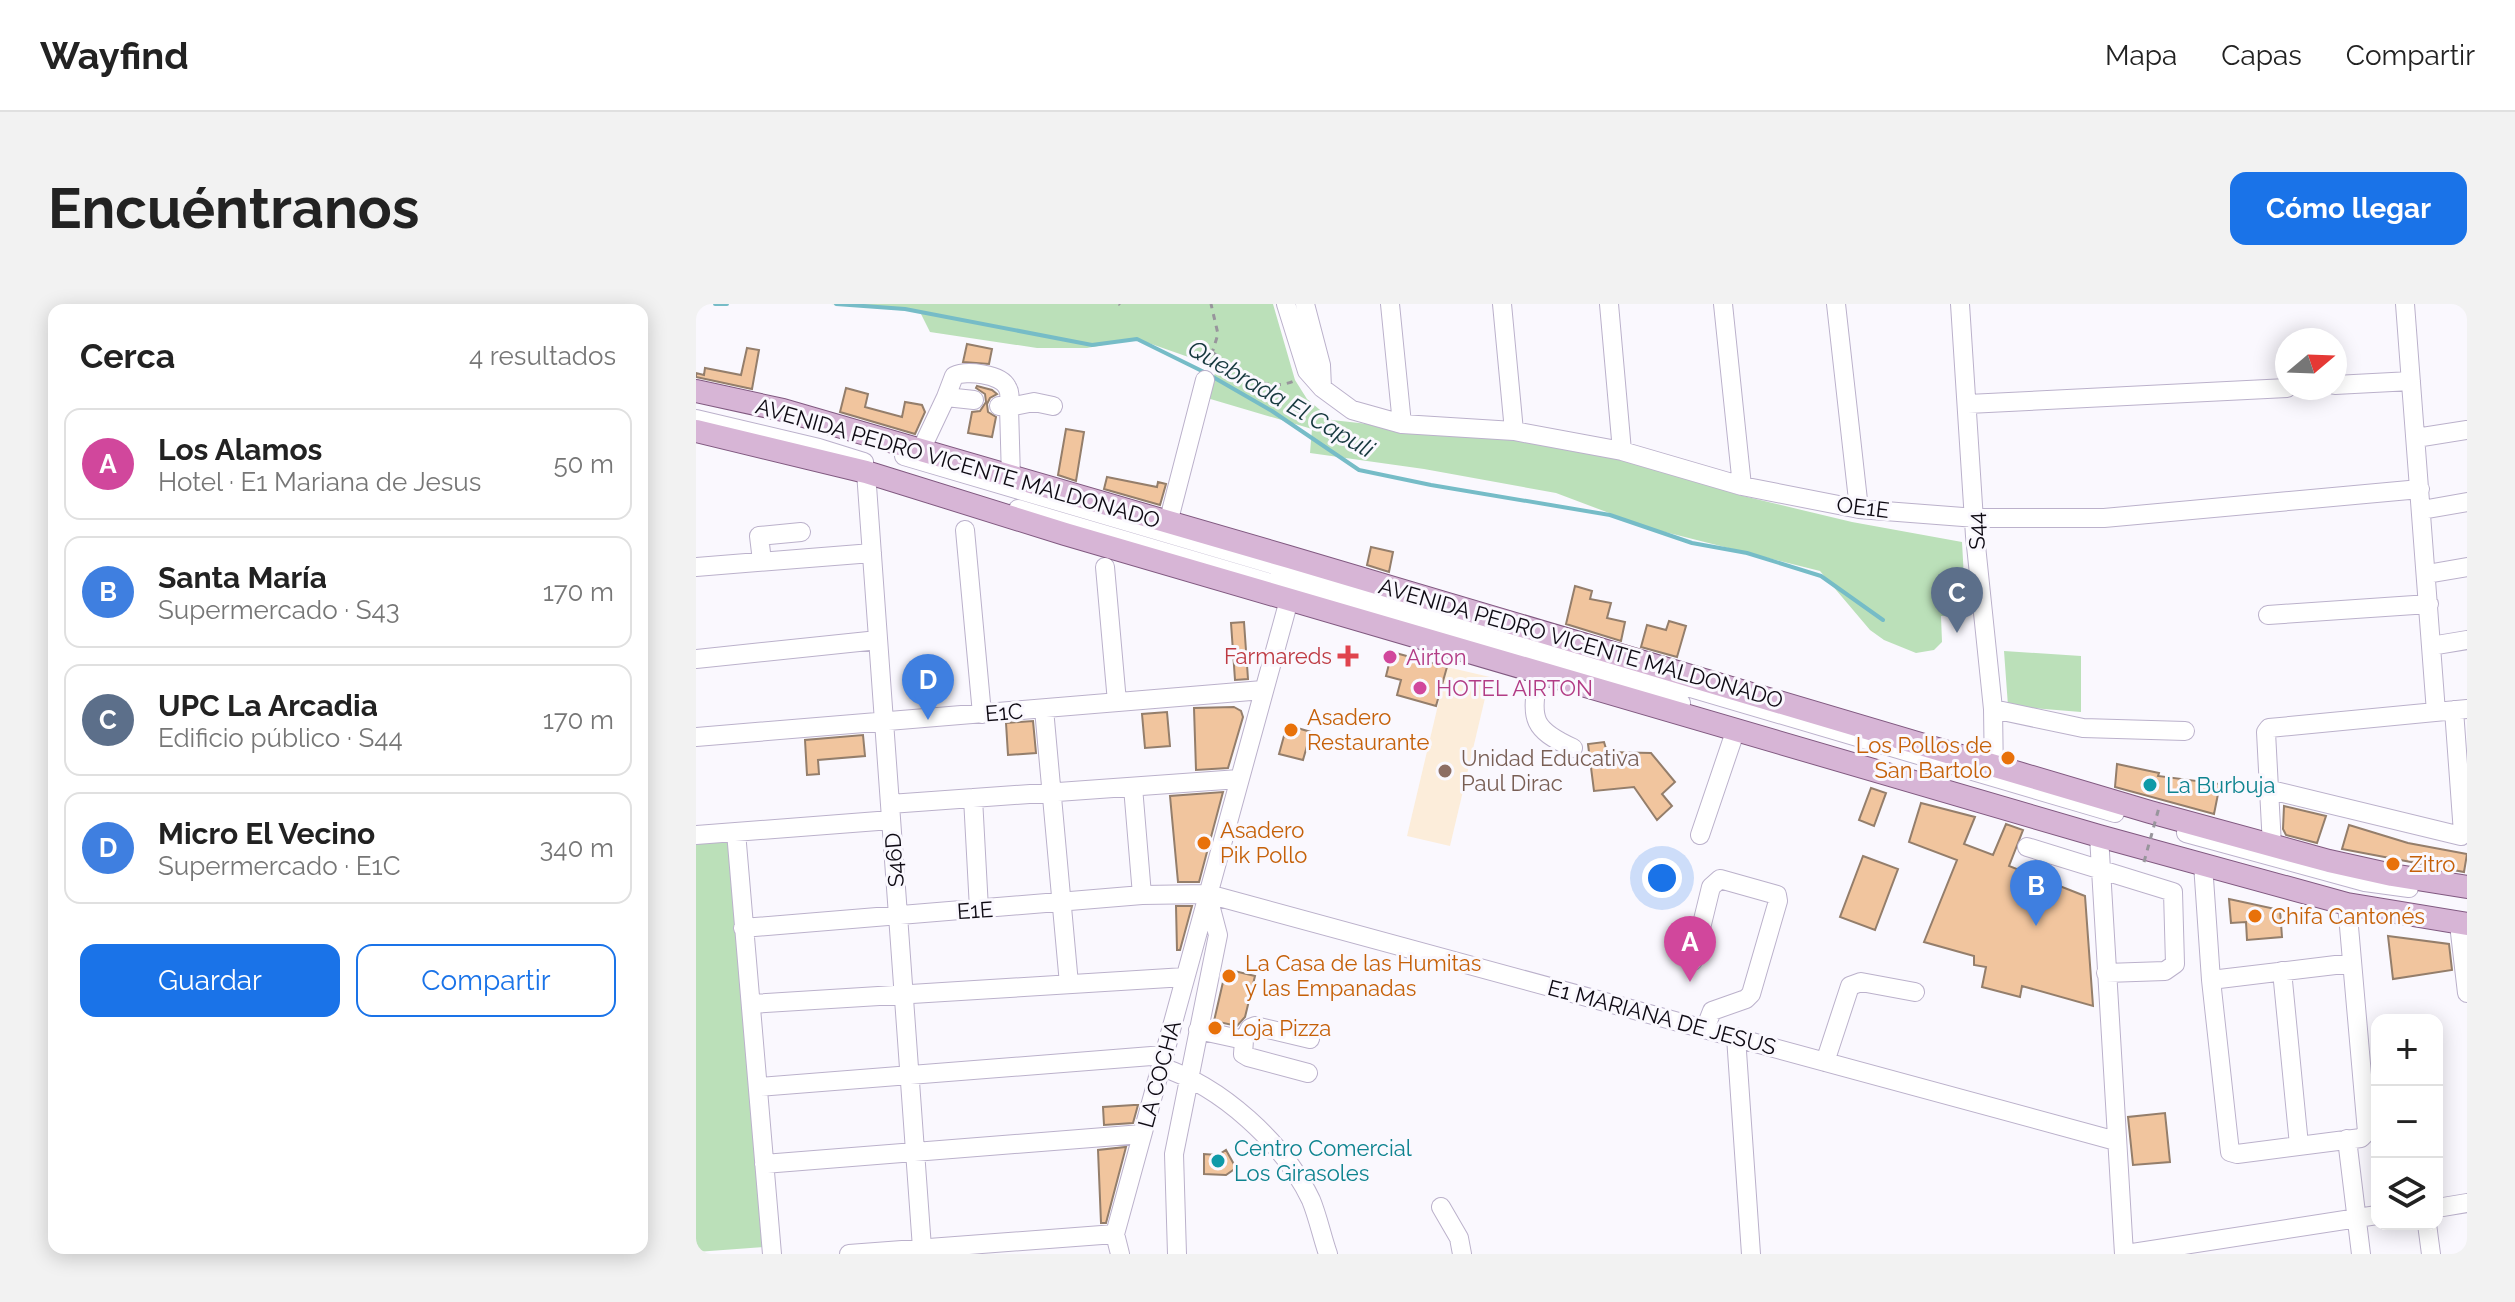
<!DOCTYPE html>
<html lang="es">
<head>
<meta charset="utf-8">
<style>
  body { margin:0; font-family:Raleway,sans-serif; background:#f2f2f2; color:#222 }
  .controls { position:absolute; right:24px; bottom:24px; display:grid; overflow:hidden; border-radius:16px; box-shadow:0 4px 20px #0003 }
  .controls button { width:72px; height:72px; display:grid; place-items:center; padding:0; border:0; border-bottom:2px solid #e0e0e0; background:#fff; color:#222; font:40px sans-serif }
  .compass { position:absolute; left:1579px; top:24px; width:72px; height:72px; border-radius:50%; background:#fff; box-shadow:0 4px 20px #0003; rotate:71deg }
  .you { position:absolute; left:966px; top:574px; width:28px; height:28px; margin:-20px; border:6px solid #fff; border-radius:50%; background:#1a73e8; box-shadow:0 0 0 12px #1a73e833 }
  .badge { display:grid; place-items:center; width:52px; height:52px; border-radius:50%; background:#1a73e8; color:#fff; font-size:26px; font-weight:700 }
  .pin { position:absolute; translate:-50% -66px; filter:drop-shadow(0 2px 4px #0008) }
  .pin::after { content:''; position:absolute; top:42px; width:28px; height:24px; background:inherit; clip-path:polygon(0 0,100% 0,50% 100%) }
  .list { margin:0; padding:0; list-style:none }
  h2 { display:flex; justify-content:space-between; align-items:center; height:104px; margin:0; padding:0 32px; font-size:34px }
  h2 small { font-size:26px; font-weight:400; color:#767676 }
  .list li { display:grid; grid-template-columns:52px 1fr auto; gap:24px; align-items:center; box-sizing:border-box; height:112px; margin:0 16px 16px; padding:0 16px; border:2px solid #e0e0e0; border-radius:16px }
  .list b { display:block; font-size:30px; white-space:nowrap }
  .list p { margin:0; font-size:26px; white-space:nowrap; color:#767676 }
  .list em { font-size:26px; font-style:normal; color:#767676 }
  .actions { display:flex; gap:16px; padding:24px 32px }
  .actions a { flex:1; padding:18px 0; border:2px solid #1a73e8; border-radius:16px; text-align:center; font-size:28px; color:#1a73e8 }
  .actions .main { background:#1a73e8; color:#fff }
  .icon { flex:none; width:44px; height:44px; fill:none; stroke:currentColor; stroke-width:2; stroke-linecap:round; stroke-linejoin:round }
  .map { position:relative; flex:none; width:1771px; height:950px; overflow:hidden; border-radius:16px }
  header { display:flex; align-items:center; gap:48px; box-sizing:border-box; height:112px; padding:0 40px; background:#fff; border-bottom:2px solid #e0e0e0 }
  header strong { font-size:38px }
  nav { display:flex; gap:44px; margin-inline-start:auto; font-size:28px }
  .intro { display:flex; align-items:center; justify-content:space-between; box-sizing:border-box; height:192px; padding:0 48px }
  h1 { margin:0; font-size:56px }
  .button { padding:20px 36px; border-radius:16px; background:#1a73e8; color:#fff; font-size:28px; font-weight:700 }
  main { display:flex; gap:48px; padding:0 48px }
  aside { flex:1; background:#fff; border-radius:16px; box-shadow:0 4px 20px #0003 }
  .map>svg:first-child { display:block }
</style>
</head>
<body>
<header>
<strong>Wayfind</strong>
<nav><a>Mapa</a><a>Capas</a><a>Compartir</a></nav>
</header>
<div class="intro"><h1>Encuéntranos</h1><a class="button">Cómo llegar</a></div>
<main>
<aside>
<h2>Cerca<small>4 resultados</small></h2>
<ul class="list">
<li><span class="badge" style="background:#d1479c">A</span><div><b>Los Alamos</b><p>Hotel · E1 Mariana de Jesus</p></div><em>50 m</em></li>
<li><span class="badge" style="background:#3f7fe0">B</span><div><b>Santa María</b><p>Supermercado · S43</p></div><em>170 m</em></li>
<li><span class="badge" style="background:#5c6f8a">C</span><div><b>UPC La Arcadia</b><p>Edificio público · S44</p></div><em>170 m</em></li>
<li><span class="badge" style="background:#3f7fe0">D</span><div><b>Micro El Vecino</b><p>Supermercado · E1C</p></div><em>340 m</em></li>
</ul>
<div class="actions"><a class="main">Guardar</a><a>Compartir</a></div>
</aside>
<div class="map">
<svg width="1771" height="950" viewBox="0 0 1771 950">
  <rect width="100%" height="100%" fill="#faf8fe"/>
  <!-- education -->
  <path fill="#fcedda" d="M751,363L794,373L754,542L711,532Z"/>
  <!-- green -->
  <path fill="#bbe0b9" d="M135,0H577L599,76L611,95L636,116L815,136L924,152L1043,191L1156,218L1266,238L1270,310L1245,312L1246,338L1238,346L1220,349L1188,336L1174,326L1124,267L953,224L860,189L728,165L614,149L616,125L511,94L521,63L441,35L391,44H341L234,28L224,8Z
    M1308,347L1385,352V408L1312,402Z
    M34,536L68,943L0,948V539Z"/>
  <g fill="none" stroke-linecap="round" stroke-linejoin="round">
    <!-- stream -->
    <path stroke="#76bcc7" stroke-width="4" d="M19,0H31
      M140,0L209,5L396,41L441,35L510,69L576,107L663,166L735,181L914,211L996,239L1051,249L1125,272L1187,316"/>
  </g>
  <!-- building -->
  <path fill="#f1c59e" stroke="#947e6b" stroke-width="2" d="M271,40L296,45L293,60L267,58Z
    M51,44L63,46L56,85L0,73V69L8,71L9,64L45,71Z
    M281,82L296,86L301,90L294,94L291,100L292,108L300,113L296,133L272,129L276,108L284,107L290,98L289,90L280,84Z
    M150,84L172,90L169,103L206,113L209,98L226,101L229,108L219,130L144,108Z
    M370,125L388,128L380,177L362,171Z
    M411,173L461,183L462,178L470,180L464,201L408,185Z
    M675,243L697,248L693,268L671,261Z
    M879,282L896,287L894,295L915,299L911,314L929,318L925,337L870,320Z
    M973,317L990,322L981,353L945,343L951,321L970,326Z
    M548,318L552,375L539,376L535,319Z
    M696,348L751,363L740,402L701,391L705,376L690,372Z
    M538,403L545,407L547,413L532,464L500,466L498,404Z
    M471,408L474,442L449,444L446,410Z
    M337,417L340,449L312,451L310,419Z
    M591,421L615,428L607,456L583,450Z
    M167,431L169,452L122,456L123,470L111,471L109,436Z
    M908,438L911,448L955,449L979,478L966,490L976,502L961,516L938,483L898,487L892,440Z
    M1421,460L1463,469L1462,472L1524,480L1518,510L1419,483Z
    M1175,484L1190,489L1178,522L1163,516Z
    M527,488L503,578H482L474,492Z
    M1225,499L1279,513L1268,540L1297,551L1310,520L1327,526L1313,562L1389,592L1397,702L1326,682L1324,693L1286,683L1290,663L1278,661V652L1228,638L1261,556L1213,538Z
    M1588,502L1630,512L1621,539L1590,531L1587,525Z
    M1653,521L1712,539L1771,550L1768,568L1646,545Z
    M1167,552L1202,565L1179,626L1144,613Z
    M1533,595L1584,606L1586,633L1551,636L1550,618L1535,619Z
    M480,602H496L484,646H481Z
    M1692,632L1753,640L1756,666L1697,675Z
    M530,665L559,672L549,713L541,722L518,717Z
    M438,801H442L437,819L408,821L407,803Z
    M1469,809L1474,858L1437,861L1432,813Z
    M430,843L410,919H405L402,846Z
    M530,846L540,864L530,871L508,870V850L522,851Z"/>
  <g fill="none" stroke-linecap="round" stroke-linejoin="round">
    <defs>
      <path id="minor" d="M590,0L611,67L626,84L656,106L706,120L818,127L926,147L1046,182L1163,205L1280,214H1408L1724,185
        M609,0L625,61L626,84
        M694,0L706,120
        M806,0L818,127
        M913,0L926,147
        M1027,0L1046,182
        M1140,0L1163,205
        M1264,0L1279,232L1297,405L1298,472
        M1709,0L1740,408
        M1639,81L1715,77
        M250,93L258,72C270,66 305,70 311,83C315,89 313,96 313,103L338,98L357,102
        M1272,100L1591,84
        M303,102L313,103L315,174
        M0,115L123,144L168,158
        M1720,134L1771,126
        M224,148L250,93L278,96
        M208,152L1419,509
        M170,168L226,944
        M322,205L985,399
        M1726,206L1771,198
        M472,219L509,76
        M269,226L286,410
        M66,257L63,232L105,228
        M0,263L176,249
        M409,263L421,398
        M1731,270L1771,263
        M1572,311L1733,300
        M1735,342L1771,336
        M0,355L182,336
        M842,367C837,413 831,423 877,444
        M348,405L373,680
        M1297,405L1387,424L1489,427
        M0,433L567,386
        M437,483L446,591
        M1575,486L1765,532L1767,529L1758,406
        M277,494L283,605
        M194,500L543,475
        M40,528L76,950
        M1490,529L1669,578L1713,584
        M0,531L195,516
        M1004,531L1040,425
        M1403,532L1428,950
        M1576,542L1570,428L1573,424L1771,405
        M1331,543L1477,588L1479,660L1469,667L1410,669
        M1507,560L1515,676L1534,848L1541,850L1665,834L1671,828L1651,600
        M1763,620L1771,689
        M47,624L446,591L512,590L1420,837
        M997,657L1015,583L1024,575L1081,591L1082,597L1055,690L1050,695L1016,707L1009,725
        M1586,667L1603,841
        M1515,676L1656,659
        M55,700L489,673
        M502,726L548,736L554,724L559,722L614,735
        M1040,733L1055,950
        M548,736L547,750L552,753L612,769
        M1129,758L1154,682L1165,678L1219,688
        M465,763C525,782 588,839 615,896C622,913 626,933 632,950
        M62,783L468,751
        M1651,835L1665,950
        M68,860L446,830
        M745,903L763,934L766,950
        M1741,904L1771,899
        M1731,920L1735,950
        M153,950L419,930
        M424,950L419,930L596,285
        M481,950L478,850L522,631L512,593
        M1430,950L1681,911"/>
      <path id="major" d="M0,87L87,106L593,253L1454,508L1633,557L1696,571L1771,583
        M0,127L170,168L369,230L1403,532L1651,600L1771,620"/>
    </defs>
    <!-- minor casing -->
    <use href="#minor" stroke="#bbb1cb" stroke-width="20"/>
    <!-- major casing -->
    <use href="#major" stroke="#805980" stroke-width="24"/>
    <!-- path -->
    <path stroke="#98959c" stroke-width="3" stroke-dasharray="6 6" stroke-linecap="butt" d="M423,0L424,1
      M516,48C542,66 566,90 598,77
      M512,62L522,30L515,0"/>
    <!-- minor -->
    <use href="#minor" stroke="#fff" stroke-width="18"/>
    <!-- major -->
    <use href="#major" stroke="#d7b5d6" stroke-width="22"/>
    <!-- path-bridge -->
    <path stroke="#98959c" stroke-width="3" stroke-dasharray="6 6" stroke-linecap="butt" d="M1448,558L1464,500"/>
  </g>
  <!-- markers -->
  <path fill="#e0444e" stroke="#faf8fe" stroke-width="3" d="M648 340h8v8h8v8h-8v8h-8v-8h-8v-8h8z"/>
  <g fill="#d1479c" stroke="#faf8fe" stroke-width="3">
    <circle cx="694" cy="353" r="8"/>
    <circle cx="724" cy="384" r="8"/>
  </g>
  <g fill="#e8710a" stroke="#faf8fe" stroke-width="3">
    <circle cx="595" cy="426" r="8"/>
    <circle cx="1312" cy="454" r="8"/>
    <circle cx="508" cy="539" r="8"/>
    <circle cx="1697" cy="560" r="8"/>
    <circle cx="1559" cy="612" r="8"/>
    <circle cx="533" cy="672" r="8"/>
    <circle cx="519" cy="724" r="8"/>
  </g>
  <circle fill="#8d6e63" stroke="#faf8fe" stroke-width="3" cx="749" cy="467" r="8"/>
  <g fill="#0f9aa8" stroke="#faf8fe" stroke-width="3">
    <circle cx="1454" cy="481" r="8"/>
    <circle cx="522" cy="857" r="8"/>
  </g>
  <g text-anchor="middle" stroke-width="6" stroke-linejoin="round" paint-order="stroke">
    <!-- street labels -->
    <g font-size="22" fill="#0e0a13" stroke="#faf8fe">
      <text transform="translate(262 159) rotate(16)" y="8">AVENIDA PEDRO VICENTE MALDONADO</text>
      <text transform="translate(1167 203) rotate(7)" y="8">OE1E</text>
      <text transform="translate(1280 227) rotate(-93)" y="8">S44</text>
      <text transform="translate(885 339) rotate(16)" y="8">AVENIDA PEDRO VICENTE MALDONADO</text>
      <text transform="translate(308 408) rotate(-5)" y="8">E1C</text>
      <text transform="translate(198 556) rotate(-94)" y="8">S46D</text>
      <text transform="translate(279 606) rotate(-4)" y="8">E1E</text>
      <text transform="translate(966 713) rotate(15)" y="8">E1 MARIANA DE JESUS</text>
      <text transform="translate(463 770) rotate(-75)" y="8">LA COCHA</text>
    </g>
    <!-- health labels -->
    <g font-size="22" fill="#be3a42" stroke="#faf8fe" text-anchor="end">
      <text x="636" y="360">Farmareds</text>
    </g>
    <!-- hotel labels -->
    <g font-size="22" fill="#b23c85" stroke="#faf8fe" text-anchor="start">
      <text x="710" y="361">Airton</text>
      <text x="740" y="392">HOTEL AIRTON</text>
    </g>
    <!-- food labels -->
    <g font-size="22" fill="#c56008" stroke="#faf8fe" text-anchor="start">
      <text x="611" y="421">Asadero<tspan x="611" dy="25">Restaurante</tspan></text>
      <text x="1296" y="449" text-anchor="end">Los Pollos de<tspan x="1296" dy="25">San Bartolo</tspan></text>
      <text x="524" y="534">Asadero<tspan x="524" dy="25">Pik Pollo</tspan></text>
      <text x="1713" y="568">Zitro</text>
      <text x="1575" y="620">Chifa Cantonés</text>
      <text x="549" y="667">La Casa de las Humitas<tspan x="549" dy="25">y las Empanadas</tspan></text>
      <text x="535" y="732">Loja Pizza</text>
    </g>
    <!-- education labels -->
    <g font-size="22" fill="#785e54" stroke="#faf8fe" text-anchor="start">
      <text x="765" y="462">Unidad Educativa<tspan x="765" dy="25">Paul Dirac</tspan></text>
    </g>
    <!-- culture labels -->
    <g font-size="22" fill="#0d838f" stroke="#faf8fe" text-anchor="start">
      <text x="1470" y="489">La Burbuja</text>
      <text x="538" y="852">Centro Comercial<tspan x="538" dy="25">Los Girasoles</tspan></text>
    </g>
    <!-- water labels -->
    <g font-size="24" font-style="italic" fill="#16383e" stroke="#faf8fe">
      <text transform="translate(585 95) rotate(30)" y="8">Quebrada El Capuli</text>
    </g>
  </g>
</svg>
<div class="controls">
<button>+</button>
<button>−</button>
<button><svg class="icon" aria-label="layers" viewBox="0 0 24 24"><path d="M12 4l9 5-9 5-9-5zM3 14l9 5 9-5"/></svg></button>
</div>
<svg class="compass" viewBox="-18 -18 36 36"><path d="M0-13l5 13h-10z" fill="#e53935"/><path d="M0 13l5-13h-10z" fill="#767676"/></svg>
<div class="you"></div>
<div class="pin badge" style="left:994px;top:678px;background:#d1479c">A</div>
<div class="pin badge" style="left:1340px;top:622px;background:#3f7fe0">B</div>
<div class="pin badge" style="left:1261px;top:329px;background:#5c6f8a">C</div>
<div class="pin badge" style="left:232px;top:416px;background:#3f7fe0">D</div>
</div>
</main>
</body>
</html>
